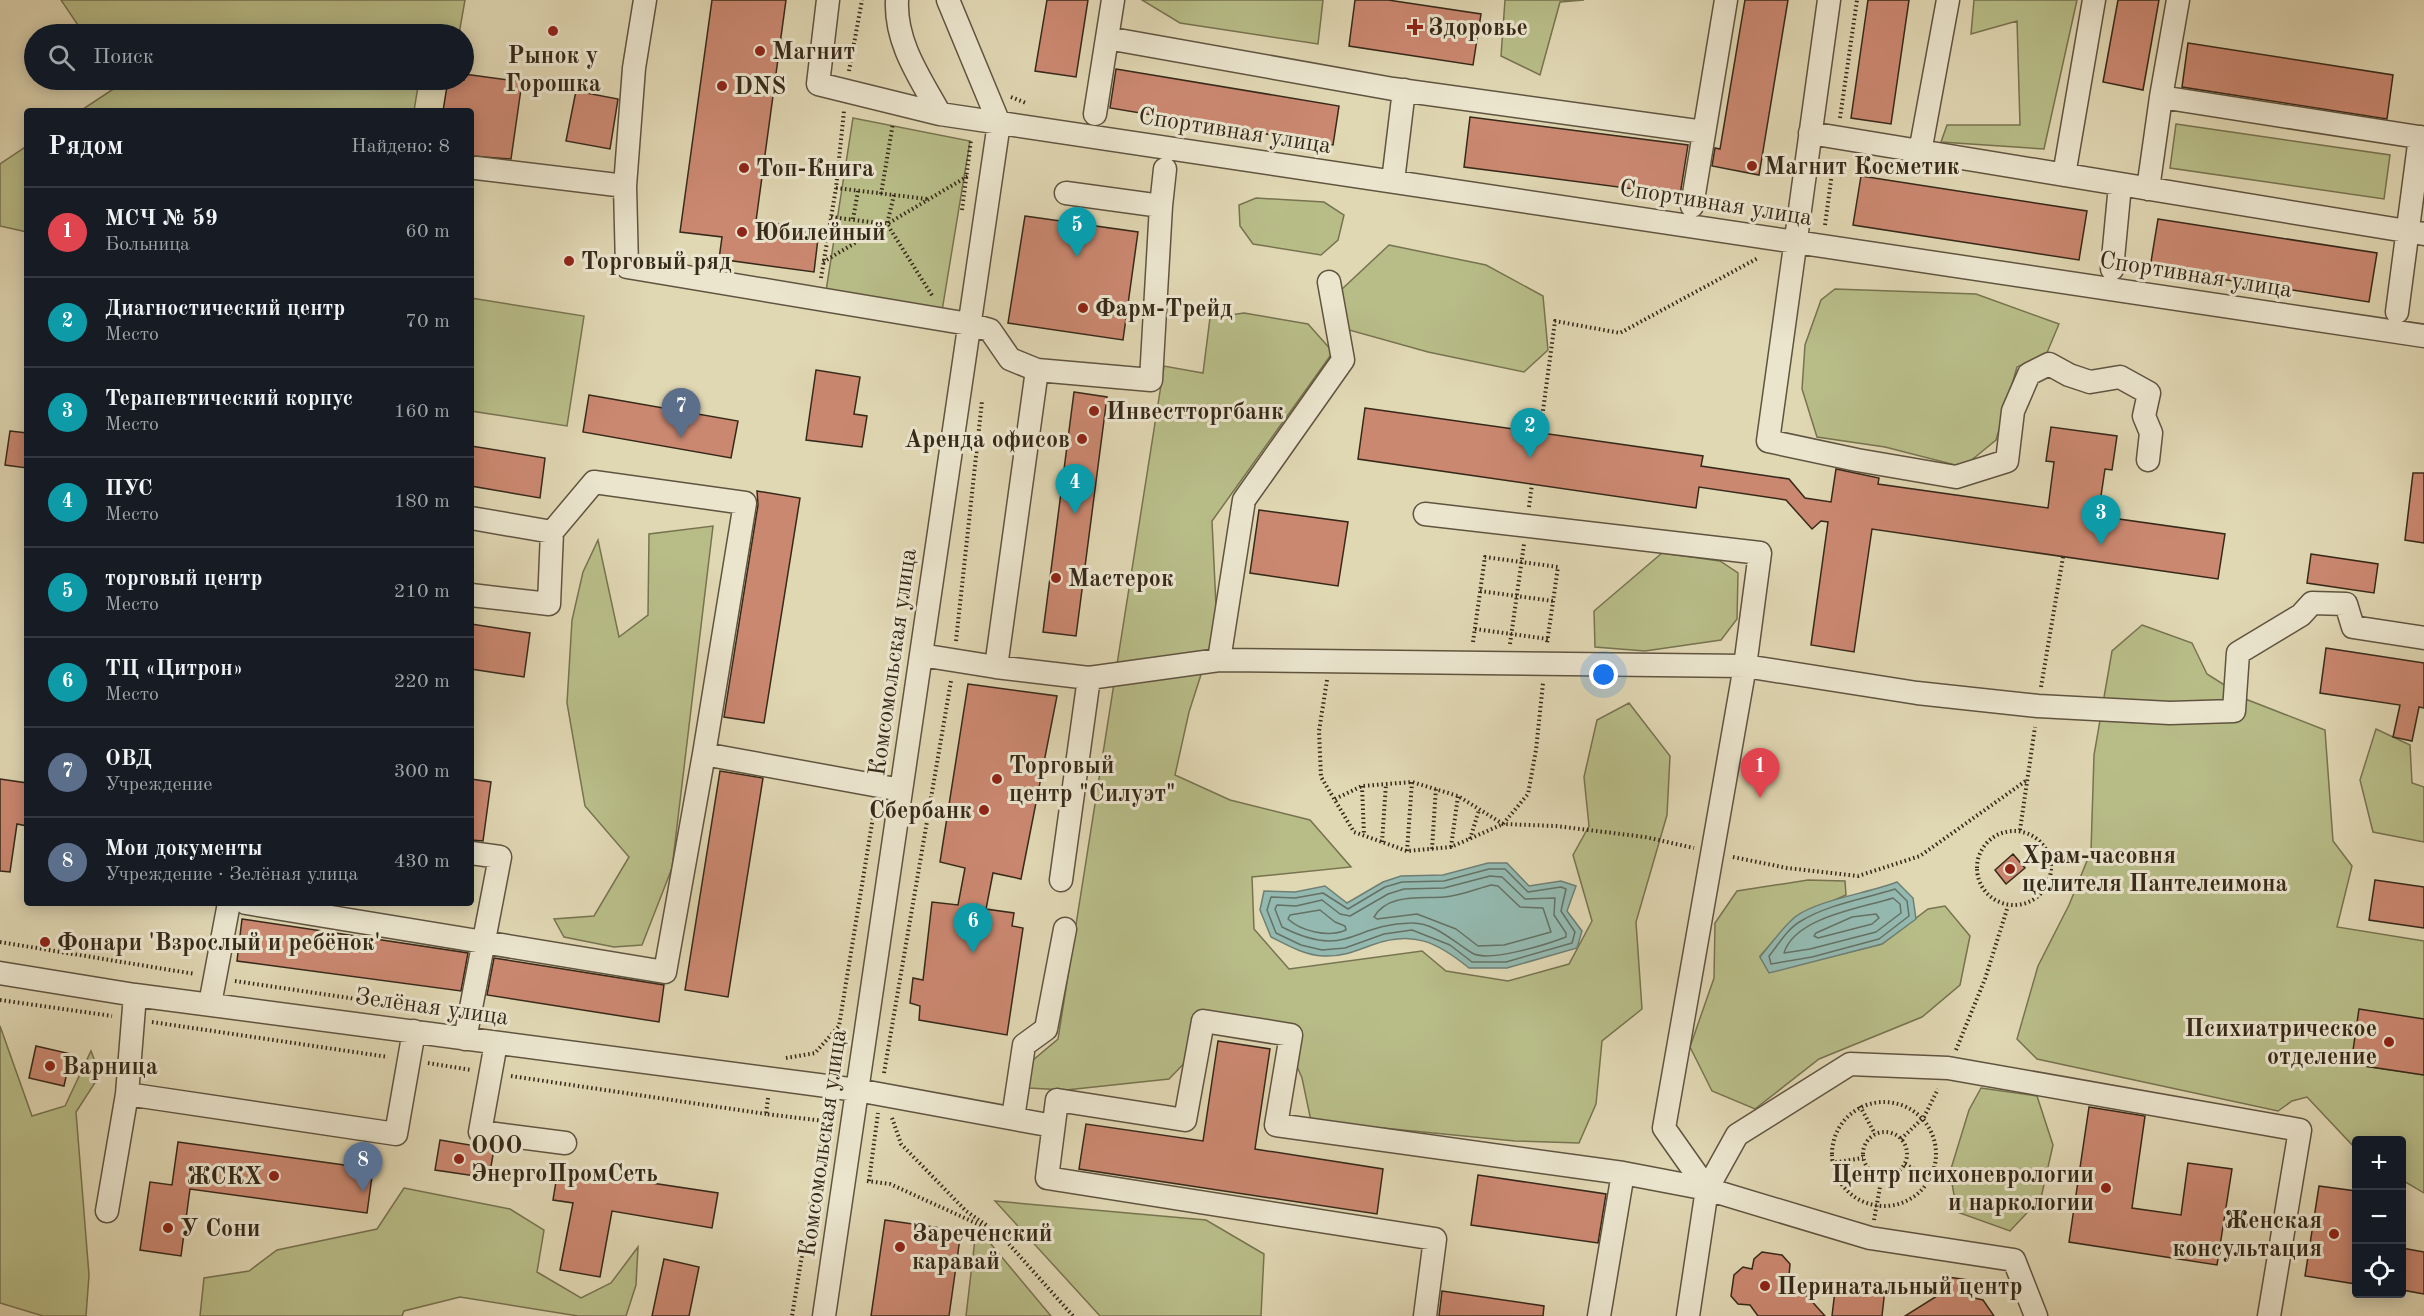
<!DOCTYPE html>
<html lang="ru">
<head>
<meta charset="utf-8">
<style>
  body { margin:0; font-family:"Old Standard TT",serif; background:#242831; color:#f1f3f6 }
  .controls { position:absolute; right:18px; bottom:18px; display:grid; overflow:hidden; border-radius:6px; box-shadow:0 3px 15px #0003 }
  .controls button { width:54px; height:54px; display:grid; place-items:center; padding:0; border:0; border-bottom:2px solid #363941; background:#171b24; color:#f1f3f6; font:30px sans-serif }
  .you { position:absolute; left:1604px; top:675px; width:21px; height:21px; margin:-15px; border:4px solid #fff; border-radius:50%; background:#1a73e8; box-shadow:0 0 0 9px #1a73e833 }
  .badge { display:grid; place-items:center; width:39px; height:39px; border-radius:50%; background:#ea580c; color:#fff; font-size:20px; font-weight:700 }
  .pin { position:absolute; translate:-50% -50px; filter:drop-shadow(0 2px 3px #0008) }
  .pin::after { content:''; position:absolute; top:32px; width:21px; height:18px; background:inherit; clip-path:polygon(0 0,100% 0,50% 100%) }
  .list { margin:0; padding:0; list-style:none }
  h2 { display:flex; justify-content:space-between; align-items:center; height:78px; margin:0; padding:0 24px; font-size:26px }
  h2 small { font-size:20px; font-weight:400; color:#9ea1a6 }
  .list li { display:grid; grid-template-columns:39px 1fr auto; gap:18px; align-items:center; box-sizing:border-box; height:90px; padding:0 24px; border-top:2px solid #363941 }
  .list b { display:block; font-size:22px; white-space:nowrap }
  .list p { margin:0; font-size:20px; white-space:nowrap; color:#9ea1a6 }
  .list em { font-size:20px; font-style:normal; color:#9ea1a6 }
  .icon { flex:none; width:33px; height:33px; fill:none; stroke:currentColor; stroke-width:2; stroke-linecap:round; stroke-linejoin:round }
  .map { position:relative; flex:none; width:2424px; height:1316px; overflow:hidden }
  .search { position:absolute; background:#171b24; box-shadow:0 3px 15px #0003; left:24px; top:24px; width:450px; height:66px; display:flex; align-items:center; gap:15px; box-sizing:border-box; padding:0 21px; border-radius:33px; color:#9ea1a6; font-size:22px }
  .panel { position:absolute; background:#171b24; box-shadow:0 3px 15px #0003; left:24px; top:108px; width:450px; height:798px; border-radius:6px }
  .map>svg:first-child { display:block }
</style>
</head>
<body>
<div class="map">
<svg width="2424" height="1316" viewBox="0 0 2424 1316">
  <rect width="100%" height="100%" fill="#e0d7b3"/>
  <filter id="stains"><feTurbulence type="fractalNoise" baseFrequency=".00333" numOctaves="4"/><feColorMatrix values="0 0 0 0 .2 0 0 0 0 .09 0 0 0 0 .02 0 0 0 .5 -.17"/></filter>
  <radialGradient id="worn" r=".72"><stop offset=".6" stop-color="#630" stop-opacity="0"/><stop offset="1" stop-color="#630" stop-opacity=".3"/></radialGradient>
  <!-- green -->
  <path fill="#b8bd88" stroke="#777350" stroke-width="1.5" d="M61,0H465L459,34H84Z
    M1142,0H1323L1318,44L1180,23Z
    M1505,0H1584L1560,2L1540,75L1501,56Z
    M1974,0H2077L2044,149L1941,142L1947,125H2020L2017,21L1971,34Z
    M114,80H419L414,111H80L118,86Z
    M853,118L970,141L942,311L826,291Z
    M2176,124L2390,155L2384,199L2170,168Z
    M27,146V232L0,226V164Z
    M1256,198L1324,202L1344,215L1338,240L1321,255L1253,244L1240,226L1239,205Z
    M1389,245L1486,265L1543,296L1548,350L1524,372L1428,352L1349,330L1341,290Z
    M1835,289L1976,294L2059,324L2046,355L2017,367L1996,440L1963,467L1885,447L1817,437L1802,389L1805,345L1821,300Z
    M471,298L584,316L567,426L471,411Z
    M1244,313L1308,324L1333,352L1212,521L1216,606L1214,634L1189,712L1175,775L1230,800L1310,820L1351,867L1252,877L1254,929L1289,969L1422,951L1446,971L1508,981L1569,964L1592,921L1573,855L1589,826L1584,777L1597,720L1629,703L1670,756L1667,815L1636,922L1642,1009L1602,1041L1596,1104L1579,1143L1515,1141L1311,1121L1302,1078L1281,1030L1215,1022L1197,1050L1169,1079L1066,1090L1028,1088L1032,1061L1058,1039L1164,366L1203,373L1210,318Z
    M713,526L672,868L642,945L614,947L564,937L554,919L594,916L629,857L585,806L567,703L572,620L583,572L598,540L619,637L648,615L649,534Z
    M1662,553L1720,561L1738,573L1737,619L1721,640L1645,651L1595,647L1594,611Z
    M2142,625L2192,643L2207,674L2248,700L2325,730L2333,841L2352,866L2337,927L2424,941V1019L2351,1064L2424,1075V1193L2402,1180V1140H2356V1149L2307,1097L2292,1101L2278,1111L2037,1059L2017,1039L2038,966L2069,905L2091,851L2094,755L2112,651Z
    M2376,729L2410,745L2412,783L2424,787V842L2373,832L2360,780Z
    M1808,880L1845,881L1846,895L1795,917L1760,956L1769,972L1882,944L1928,909L1945,906L1970,936L1960,985L1922,1017L1819,1059L1755,1109L1712,1091L1690,1047L1714,978L1715,923L1737,891Z
    M0,1026L32,1116L65,1106L91,1051L100,1075L76,1112L89,1275L86,1316H43L0,1303Z
    M1981,1088L2037,1096L2053,1145L2041,1198L2010,1231L1957,1212L1950,1172L1969,1110Z
    M404,1188L510,1209L544,1230L537,1272L581,1298L611,1283L638,1247L636,1285L626,1316H578L460,1297L404,1311L402,1316H200L204,1278L249,1271L277,1250L377,1229Z
    M995,1201L1206,1220L1264,1254L1261,1316H1100Z
    M975,1239L990,1243L1051,1316H966Z"/>
  <!-- water -->
  <path fill="#94b9b0" stroke="#6e7f74" stroke-width="1.5" d="M1488,863H1507L1529,886L1561,881L1576,886L1567,911L1582,931L1577,948L1507,968H1469C1437,942 1413,930 1372,945C1356,951 1341,957 1323,956C1304,955 1287,945 1271,937L1260,910L1264,891L1295,892L1325,886L1347,903L1383,882L1401,876L1443,875Z
    M1897,882L1913,898L1916,919L1882,944L1769,973L1760,957C1771,944 1782,928 1795,917C1817,900 1869,893 1897,882Z"/>
  <g fill="none" stroke-linecap="round" stroke-linejoin="round">
    <!-- shore -->
    <path stroke="#657164" stroke-width="1.5" d="M1489,869H1505L1528,892L1561,887L1566,889L1561,911L1575,932L1572,943L1506,962H1472L1450,945L1412,930L1384,934L1345,948L1322,950L1301,945L1276,933L1267,910L1271,897L1295,898L1323,893L1348,909L1385,887L1402,882L1444,881Z
      M1490,876L1502,877L1525,899L1555,898L1554,915L1566,933V937C1548,944 1488,963 1472,953C1454,942 1434,922 1411,923C1352,924 1347,960 1282,927L1275,909L1277,905L1296,906L1322,900L1340,914L1350,916L1388,894L1404,889L1444,888Z
      M1491,885L1498,886L1520,907L1543,908L1551,932L1504,945L1478,946L1456,929L1417,914L1377,919L1374,917C1388,893 1421,899 1444,897C1460,896 1476,889 1491,885Z
      M1895,889L1907,901L1909,916L1879,939L1812,957L1771,964L1769,956C1778,945 1788,928 1801,921C1829,904 1864,899 1895,889Z
      M1893,898L1900,904L1901,913L1876,932L1810,949L1784,953C1795,917 1862,908 1893,898Z
      M1320,910L1335,922L1345,926L1346,930C1328,938 1301,931 1288,919L1290,915Z
      M1876,914L1879,918L1872,924L1818,938L1814,936L1816,933L1852,917Z"/>
  </g>
  <!-- building -->
  <path fill="#cb8871" stroke="#362919" stroke-width="1.5" d="M712,0H786L756,221L819,230L814,272L719,259L722,237L680,232Z
    M1047,0H1088L1076,77L1035,71Z
    M1355,0H1388L1481,14L1473,65L1349,46Z
    M1745,0H1788L1759,175L1712,166L1715,148L1720,149Z
    M1868,0H1909L1891,124L1851,118Z
    M2118,0H2159L2143,90L2103,82Z
    M2188,43L2393,75L2387,119L2182,87Z
    M1116,69L1339,106L1333,145L1110,108Z
    M464,74L522,82L511,159L471,156V111H443L448,80H464Z
    M576,91L618,99L610,149L566,141Z
    M1470,117L1688,145L1680,195L1464,167Z
    M1861,176L2087,211L2079,260L1853,225Z
    M1025,216L1138,232L1123,340L1008,323Z
    M2158,219L2377,253L2369,302L2150,268Z
    M816,370L860,377L854,414L867,416L862,447L806,440Z
    M1074,392L1107,397L1076,636L1043,632Z
    M589,395L738,421L731,458L583,432Z
    M1365,408L1703,456L1701,466L1789,479L1805,498L1831,502L1836,469L1879,478L1878,484L2048,508L2054,462L2046,461L2051,427L2117,436L2112,470L2105,469L2098,516L2225,534L2218,579L1872,529L1854,652L1811,645L1828,522L1821,521L1812,529L1786,500L1699,487L1696,508L1358,459Z
    M10,431L27,433V468L5,465Z
    M471,446L545,458L540,498L471,486Z
    M2413,473H2424V543L2405,540Z
    M757,491L800,498L764,723L724,717L758,505Z
    M1259,510L1348,522L1338,586L1250,573Z
    M2311,554L2378,564L2374,593L2307,583Z
    M471,624L530,633L524,677L471,669Z
    M2326,648L2424,663V708L2419,707L2412,741L2393,737L2400,705L2320,693Z
    M968,684L1057,696L1021,879L993,873L986,909L1014,913L1012,926L1023,928L1007,1035L919,1020L920,1006L910,1003L913,978L923,980L932,902L958,905L965,868L940,862Z
    M720,771L763,778L728,997L685,990Z
    M0,779L27,783V826L17,824L10,872L0,871Z
    M471,779L491,782L483,841L471,840Z
    M2013,854L2025,868L2006,884L1995,870Z
    M2375,880L2424,887V928L2369,920Z
    M242,919L468,953L461,991L237,961Z
    M494,958L664,985L659,1022L487,995Z
    M2359,1009L2424,1019V1075L2351,1064Z
    M1218,1041L1270,1049L1255,1149L1383,1169L1377,1214L1079,1169L1086,1124L1203,1141Z
    M36,1046L71,1054L64,1086L29,1078Z
    M2089,1107L2145,1116L2132,1208L2181,1215L2188,1163L2232,1169L2217,1265L2069,1242Z
    M440,1140L494,1149L489,1178L435,1170Z
    M178,1142L373,1169L367,1213L190,1189L181,1256L140,1250L150,1182L172,1185Z
    M558,1169L718,1193L712,1228L612,1211L600,1277L560,1270L573,1203L553,1200Z
    M1478,1175L1606,1194L1598,1243L1471,1225Z
    M2319,1186L2356,1191V1284L2305,1276Z
    M885,1220L961,1231L949,1316H871Z
    M2402,1248L2424,1252V1294L2402,1290Z
    M1762,1252L1782,1255L1790,1264L1789,1276L1825,1316H1758L1750,1305L1738,1304L1731,1296L1734,1275L1743,1267L1752,1269L1754,1259Z
    M664,1259L699,1267L689,1316H652Z
    M1948,1277L1968,1280L1975,1288L1974,1298L1983,1300L1994,1316H1905L1937,1296L1938,1284Z
    M1836,1282L1885,1289L1882,1316H1832Z
    M1442,1291L1544,1306L1543,1316H1439Z"/>
  <g fill="none" stroke-linecap="round" stroke-linejoin="round">
    <defs>
      <path id="minor" d="M645,0L634,68L625,186L627,267L969,324L990,330L1010,359L1037,370L996,667L921,655
        M828,0L818,84L940,114
        M897,0C895,43 920,78 940,114L2424,336
        M1113,0L1107,38L1393,89L1704,132
        M1829,0L1768,441L1857,460L1956,477L2007,461L2013,411L2029,374L2049,364L2069,375L2090,382L2120,377L2149,393L2144,416L2151,433L2148,460
        M2161,97L2178,0
        M1095,114L1107,38
        M1810,133L2424,234
        M1920,152L1948,0
        M476,168L625,186
        M2064,175L2094,0
        M1393,181L1404,90
        M2148,189L2161,97L2424,138
        M1066,193L1161,206
        M1692,206L1726,0
        M2112,269L2120,185
        M2397,312L2420,137
        M1037,370L1151,380L1161,206L1165,169
        M1425,514L1760,553L1745,666L1664,1128L1707,1189L1870,1238L2014,1260L2036,1316
        M471,518L552,532L594,482L745,503L704,754L901,790
        M471,595L549,604L552,532
        M1219,660L1244,500L1343,360L1329,282
        M996,667L1089,678L1061,880
        M1089,678L1219,660L1745,666L1917,693L2038,706L2170,713L2234,711L2238,653L2301,615L2312,603L2346,604L2353,627L2424,638
        M246,903L665,972L704,754
        M0,973L135,995L857,1090L1053,1126
        M135,995L127,1094L396,1134L414,1031
        M210,1004L229,903
        M465,1039L500,857L471,853
        M496,1043L480,1132L565,1143
        M1013,1118L1024,1045L1046,1029L1065,929
        M107,1211L127,1094
        M824,1316L999,123L948,0
        M1425,1316L1435,1239L1047,1178L1057,1100L1185,1120L1203,1021L1291,1035L1276,1125L1623,1173L1707,1189
        M1599,1316L1623,1173
        M1688,1316L1707,1189L1737,1135L1850,1064L1948,1068L2300,1130L2269,1316"/>
    </defs>
    <!-- minor casing -->
    <use href="#minor" stroke="#605440" stroke-width="25"/>
    <!-- path -->
    <path stroke="#362919" stroke-width="4" stroke-dasharray="1.5 3" stroke-linecap="butt" d="M849,71L862,0
      M1011,97L1026,103
      M1840,118L1857,0
      M836,188L927,199
      M881,194L893,123
      M894,195L887,224L933,297
      M962,210L971,140
      M831,217L886,224
      M853,219L858,191
      M1825,225L1834,158
      M823,262L968,176
      M821,278L836,188L844,111
      M1540,433L1555,321L1620,333L1758,258
      M1529,507L1532,484
      M1480,591L1553,601
      M1475,629L1548,639
      M956,641L982,401
      M1473,642L1485,557L1558,567L1547,643
      M1510,644L1524,544
      M1327,680L1319,731L1321,777L1354,832L1407,851L1451,847L1503,824L1528,794L1536,750L1543,683
      M2041,687L2063,557
      M1362,786L1364,835
      M1335,799L1362,786L1412,782L1458,796L1503,824L1556,826L1645,837L1694,848
      M2020,830L2035,727
      M1977 868a37 37 0 1 1 74 0a37 37 0 1 1-74 0Z
      M1470,839L1479,810
      M1382,842L1386,784
      M1451,847L1458,796
      M1432,849L1436,787
      M1407,851L1412,782
      M1733,857L1787,868L1858,876L1920,856L2027,780
      M0,942L195,974
      M235,981L417,1008
      M0,1000L112,1016
      M152,1022L388,1057
      M1956,1050L1985,979L2008,906
      M786,1058L815,1053L839,1026L875,805
      M428,1063L471,1070
      M884,1073L951,681
      M511,1076L766,1114
      M768,1098L766,1114L824,1121L792,1316
      M1832 1154a52 52 0 1 1 104 0a52 52 0 1 1-104 0Z
      M1860,1106L1875,1134
      M892,1118L901,1144L966,1211L989,1227
      M1863 1154a22 22 0 1 1 44 0a22 22 0 1 1-44 0Z
      M1901,1139L1924,1117L1938,1089
      M1831,1163L1863,1158
      M1905,1164L1932,1179
      M867,1181L890,1184L1000,1234L1073,1316
      M869,1181L878,1113
      M1874,1220L1882,1176"/>
    <!-- minor -->
    <use href="#minor" stroke="#ebe5ce" stroke-width="22"/>
  </g>
  <!-- markers -->
  <g fill="#8f2418" stroke="#ebe5ce" stroke-width="2">
    <path d="M1412 18h6v6h6v6h-6v6h-6v-6h-6v-6h6z"/>
    <circle cx="553" cy="31" r="6"/>
    <circle cx="760" cy="51" r="6"/>
    <circle cx="722" cy="86" r="6"/>
    <circle cx="1752" cy="166" r="6"/>
    <circle cx="744" cy="168" r="6"/>
    <circle cx="742" cy="232" r="6"/>
    <circle cx="569" cy="261" r="6"/>
    <circle cx="1083" cy="308" r="6"/>
    <circle cx="1094" cy="411" r="6"/>
    <circle cx="1082" cy="439" r="6"/>
    <circle cx="1056" cy="578" r="6"/>
    <circle cx="997" cy="779" r="6"/>
    <circle cx="984" cy="810" r="6"/>
    <circle cx="2010" cy="869" r="6"/>
    <circle cx="45" cy="942" r="6"/>
    <circle cx="2389" cy="1042" r="6"/>
    <circle cx="50" cy="1066" r="6"/>
    <circle cx="459" cy="1159" r="6"/>
    <circle cx="274" cy="1176" r="6"/>
    <circle cx="2106" cy="1188" r="6"/>
    <circle cx="168" cy="1228" r="6"/>
    <circle cx="2334" cy="1234" r="6"/>
    <circle cx="900" cy="1247" r="6"/>
    <circle cx="1765" cy="1286" r="6"/>
  </g>
  <g text-anchor="middle" stroke-width="6" stroke-linejoin="round" paint-order="stroke">
    <!-- poi labels -->
    <g font-size="24" font-weight="bold" fill="#362919" stroke="#ebe5ce" text-anchor="start">
      <text x="1428" y="35">Здоровье</text>
      <text x="772" y="59">Магнит</text>
      <text x="553" y="63" text-anchor="middle">Рынок у<tspan x="553" dy="28">Горошка</tspan></text>
      <text x="734" y="94">DNS</text>
      <text x="1764" y="174">Магнит Косметик</text>
      <text x="756" y="176">Топ-Книга</text>
      <text x="754" y="240">Юбилейный</text>
      <text x="581" y="269">Торговый ряд</text>
      <text x="1095" y="316">Фарм-Трейд</text>
      <text x="1106" y="419">Инвестторгбанк</text>
      <text x="1070" y="447" text-anchor="end">Аренда офисов</text>
      <text x="1068" y="586">Мастерок</text>
      <text x="1009" y="773">Торговый<tspan x="1009" dy="28">центр "Силуэт"</tspan></text>
      <text x="972" y="818" text-anchor="end">Сбербанк</text>
      <text x="2022" y="863">Храм-часовня<tspan x="2022" dy="28">целителя Пантелеимона</tspan></text>
      <text x="57" y="950">Фонари 'Взрослый и ребёнок'</text>
      <text x="2377" y="1036" text-anchor="end">Психиатрическое<tspan x="2377" dy="28">отделение</tspan></text>
      <text x="62" y="1074">Варница</text>
      <text x="471" y="1153">ООО<tspan x="471" dy="28">ЭнергоПромСеть</tspan></text>
      <text x="2094" y="1182" text-anchor="end">Центр психоневрологии<tspan x="2094" dy="28">и наркологии</tspan></text>
      <text x="262" y="1184" text-anchor="end">ЖСКХ</text>
      <text x="2322" y="1228" text-anchor="end">Женская<tspan x="2322" dy="28">консультация</tspan></text>
      <text x="180" y="1236">У Сони</text>
      <text x="912" y="1241">Зареченский<tspan x="912" dy="28">каравай</tspan></text>
      <text x="1777" y="1294">Перинатальный центр</text>
    </g>
    <!-- street labels -->
    <g font-size="24" fill="#362919" stroke="#ebe5ce">
      <text transform="translate(1235 130) rotate(9)" y="8">Спортивная улица</text>
      <text transform="translate(1716 202) rotate(9)" y="8">Спортивная улица</text>
      <text transform="translate(2196 274) rotate(9)" y="8">Спортивная улица</text>
      <text transform="translate(892 662) rotate(-82)" y="8">Комсомольская улица</text>
      <text transform="translate(432 1006) rotate(8)" y="8">Зелёная улица</text>
      <text transform="translate(822 1143) rotate(-82)" y="8">Комсомольская улица</text>
    </g>
  </g>
  <rect width="100%" height="100%" filter="url(#stains)"/>
  <rect width="100%" height="100%" fill="url(#worn)"/>
</svg>
<div class="controls">
<button>+</button>
<button>−</button>
<button><svg class="icon" aria-label="locate" viewBox="0 0 24 24"><circle cx="12" cy="12" r="6"/><path d="M12 2v4M12 18v4M2 12h4M18 12h4"/></svg></button>
</div>
<div class="you"></div>
<div class="pin badge" style="left:1760px;top:798px;background:#e0444e">1</div>
<div class="pin badge" style="left:1530px;top:458px;background:#0f9aa8">2</div>
<div class="pin badge" style="left:2101px;top:545px;background:#0f9aa8">3</div>
<div class="pin badge" style="left:1075px;top:514px;background:#0f9aa8">4</div>
<div class="pin badge" style="left:1077px;top:257px;background:#0f9aa8">5</div>
<div class="pin badge" style="left:973px;top:953px;background:#0f9aa8">6</div>
<div class="pin badge" style="left:681px;top:438px;background:#5c6f8a">7</div>
<div class="pin badge" style="left:363px;top:1192px;background:#5c6f8a">8</div>
<div class="search"><svg class="icon" aria-label="search" viewBox="0 0 24 24"><circle cx="10" cy="10" r="6"/><path d="M15 15l6 6"/></svg>Поиск</div>
<section class="panel">
<h2>Рядом<small>Найдено: 8</small></h2>
<ul class="list">
<li><span class="badge" style="background:#e0444e">1</span><div><b>МСЧ № 59</b><p>Больница</p></div><em>60 m</em></li>
<li><span class="badge" style="background:#0f9aa8">2</span><div><b>Диагностический центр</b><p>Место</p></div><em>70 m</em></li>
<li><span class="badge" style="background:#0f9aa8">3</span><div><b>Терапевтический корпус</b><p>Место</p></div><em>160 m</em></li>
<li><span class="badge" style="background:#0f9aa8">4</span><div><b>ПУС</b><p>Место</p></div><em>180 m</em></li>
<li><span class="badge" style="background:#0f9aa8">5</span><div><b>торговый центр</b><p>Место</p></div><em>210 m</em></li>
<li><span class="badge" style="background:#0f9aa8">6</span><div><b>ТЦ «Цитрон»</b><p>Место</p></div><em>220 m</em></li>
<li><span class="badge" style="background:#5c6f8a">7</span><div><b>ОВД</b><p>Учреждение</p></div><em>300 m</em></li>
<li><span class="badge" style="background:#5c6f8a">8</span><div><b>Мои документы</b><p>Учреждение · Зелёная улица</p></div><em>430 m</em></li>
</ul>
</section>
</div>
</body>
</html>
